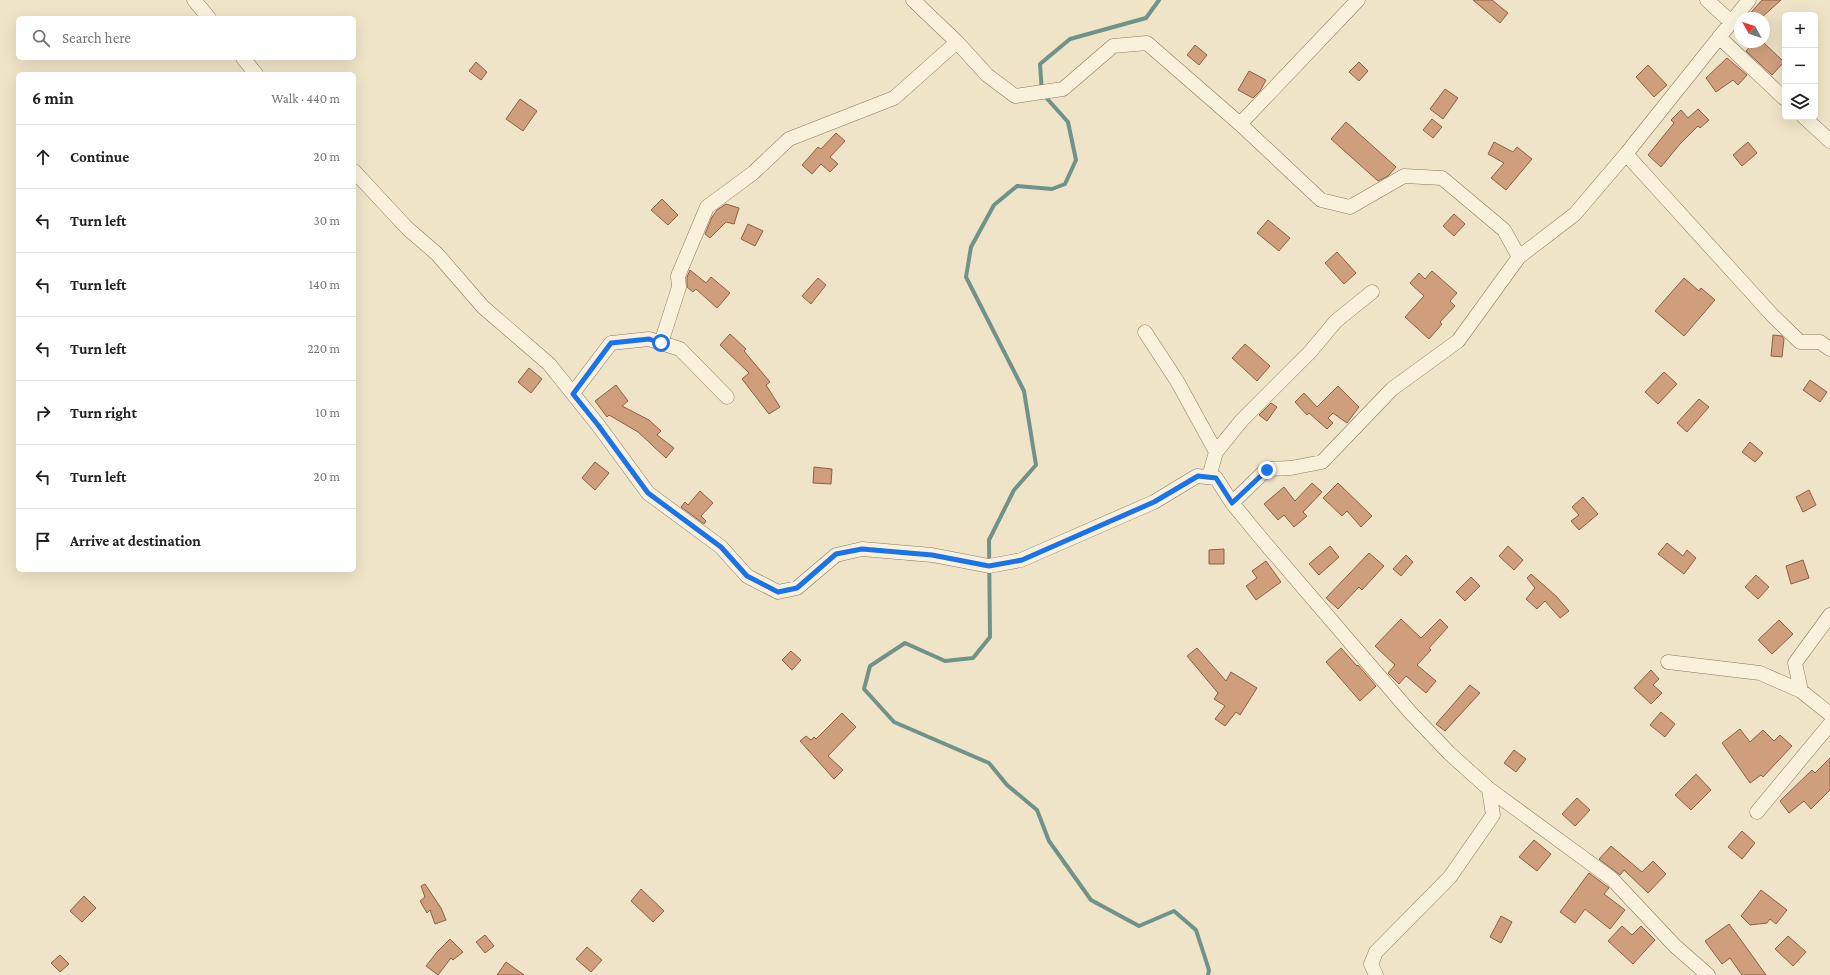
<!DOCTYPE html>
<html lang="en">
<head>
<meta charset="utf-8">
<style>
  body { margin:0; font-family:"Crimson Pro",serif; background:#f2f2f2; color:#222 }
  .controls { position:absolute; right:12px; top:12px; display:grid; overflow:hidden; border-radius:6px; box-shadow:0 4px 16px #0002 }
  .controls button { width:36px; height:36px; display:grid; place-items:center; padding:0; border:0; border-bottom:1px solid #e0e0e0; background:#fff; color:#222; font:20px sans-serif }
  .compass { position:absolute; left:1734px; top:12px; width:36px; height:36px; border-radius:50%; background:#fff; box-shadow:0 4px 16px #0002; rotate:310deg }
  .stop { position:absolute; width:12px; height:12px; margin:-9px; border:3px solid #1a73e8; border-radius:50%; background:#fff }
  .stop.end { background:#1a73e8; border-color:#fff; box-shadow:0 1px 4px #0008 }
  .list { margin:0; padding:0; list-style:none }
  h2 { display:flex; justify-content:space-between; align-items:center; height:52px; margin:0; padding:0 16px; font-size:17px }
  h2 small { font-size:13px; font-weight:400; color:#767676 }
  .list li { display:grid; grid-template-columns:26px 1fr auto; gap:12px; align-items:center; box-sizing:border-box; height:64px; padding:0 16px; border-top:1px solid #e0e0e0 }
  .list b { display:block; font-size:15px; white-space:nowrap }
  .list em { font-size:13px; font-style:normal; color:#767676 }
  .icon { flex:none; width:22px; height:22px; fill:none; stroke:currentColor; stroke-width:2; stroke-linecap:round; stroke-linejoin:round }
  .map { position:relative; flex:none; width:1830px; height:975px; overflow:hidden }
  .search { position:absolute; background:#fff; box-shadow:0 4px 16px #0002; left:16px; top:16px; width:340px; height:44px; display:flex; align-items:center; gap:10px; box-sizing:border-box; padding:0 14px; border-radius:6px; color:#767676; font-size:15px }
  .panel { position:absolute; background:#fff; box-shadow:0 4px 16px #0002; left:16px; top:72px; width:340px; height:500px; border-radius:6px }
  .map>svg:first-child { display:block }
</style>
</head>
<body>
<div class="map">
<svg width="1830" height="975" viewBox="0 0 1830 975">
  <rect width="100%" height="100%" fill="#f0e4c8"/>
  <g fill="none" stroke-linecap="round" stroke-linejoin="round">
    <!-- stream -->
    <path stroke="#6f938a" stroke-width="4" d="M1159,0L1146,18L1070,39L1040,64L1042,93L1068,122L1076,160L1065,184L1052,189L1017,186L994,205L971,247L966,277L1024,391L1036,465L1014,490L989,540L990,637L973,658L945,661L905,643L870,666L864,689L894,722L989,763L1007,785L1037,810L1049,841L1091,900L1139,926L1174,911L1196,930L1209,970L1208,975"/>
  </g>
  <!-- building -->
  <path fill="#cf9f7d" stroke="#8d5f41" d="M1473,0H1492L1508,13L1500,23Z
    M1762,0H1781L1761,18H1746Z
    M1754,42H1763L1784,62L1772,75L1746,51Z
    M1195,45L1207,55L1199,65L1187,55Z
    M1727,58L1747,75L1738,85L1733,80L1716,92L1706,78Z
    M476,62L487,72L481,80L469,71Z
    M1359,62L1368,71L1359,81L1349,72Z
    M1648,65L1667,85L1654,97L1636,77Z
    M1249,71L1266,80L1260,91L1253,98L1238,90Z
    M1445,89L1458,98L1443,119L1430,109Z
    M520,99L537,111L523,131L506,119Z
    M1698,109L1709,120L1700,128L1698,126L1680,144L1661,167L1648,155L1674,123L1671,120L1681,110L1688,118Z
    M1432,119L1442,127L1433,138L1423,130Z
    M1346,122L1396,167L1388,176L1378,181L1331,139Z
    M836,133L845,141L830,157L838,164L830,172L821,164L812,174L802,165L818,147L821,149Z
    M1494,142L1513,152L1517,147L1532,159L1506,190L1491,178L1504,163L1488,154Z
    M1748,142L1757,153L1742,166L1733,155Z
    M662,199L678,215L668,225L651,210Z
    M726,204L739,208L734,224L726,222L710,238L705,234L712,217L717,210Z
    M1454,214L1465,224L1454,236L1443,226Z
    M1268,220L1290,238L1279,251L1257,233Z
    M748,224L763,231L755,246L741,239Z
    M1337,252L1356,273L1344,284L1325,263Z
    M690,270L706,283L711,277L730,293L717,308L696,289L693,292L687,287V277Z
    M1432,271L1457,293L1450,301L1455,306L1440,322L1442,324L1429,339L1405,317L1424,296L1410,283L1419,273L1425,279Z
    M818,278L826,285L811,304L802,296Z
    M1684,278L1699,291L1701,288L1715,300L1684,336L1655,311Z
    M730,334L746,349L744,351L770,382L766,385L780,407L769,414L742,379L749,373L720,345Z
    M1773,335L1782,336L1784,339L1782,357L1771,356Z
    M1245,344L1270,366L1257,381L1232,358Z
    M529,368L542,379L531,393L518,382Z
    M1664,372L1677,384L1658,404L1645,392Z
    M1810,380L1827,392L1820,402L1803,390Z
    M616,385L628,401L622,406L649,420L661,431L657,435L674,448L666,458L638,432L609,415L607,417L595,401Z
    M1338,386L1359,407L1347,423L1333,413L1328,418L1333,423L1327,429L1309,413L1307,415L1295,402L1304,393L1317,407Z
    M1699,399L1709,407L1687,432L1677,423Z
    M1271,403L1277,407L1267,421L1259,415Z
    M1750,442L1763,453L1755,462L1742,452Z
    M595,462L609,473L595,490L582,478Z
    M814,467L832,469L831,484L813,483Z
    M1312,483L1322,492L1303,512L1307,516L1294,527L1284,515L1278,520L1264,504L1284,487L1295,501Z
    M1338,483L1372,516L1361,527L1347,511L1342,516L1323,498Z
    M1809,490L1816,505L1803,512L1796,497Z
    M700,491L713,503L701,516L706,521L704,524L681,507L685,502L688,505Z
    M1583,497L1598,514L1579,530L1571,521L1579,515L1572,507Z
    M1667,543L1683,556L1687,550L1696,558L1684,574L1658,554Z
    M1330,546L1339,557L1319,575L1309,564Z
    M1508,546L1523,560L1514,570L1499,556Z
    M1224,549V564H1209V550Z
    M1369,553L1384,566L1362,590L1359,587L1338,609L1326,598Z
    M1406,555L1413,562L1401,576L1393,569Z
    M1803,560L1809,578L1791,584L1786,566Z
    M1266,561L1281,582L1256,600L1246,586L1257,578L1252,571Z
    M1531,574L1556,596L1569,611L1560,618L1545,601L1537,609L1526,599L1535,588L1527,578Z
    M1756,575L1769,587L1758,599L1745,587Z
    M1471,577L1480,586L1465,601L1456,592Z
    M1401,619L1421,638L1440,619L1448,627L1429,648L1431,650L1417,665L1436,681L1426,693L1406,676L1399,684L1388,673L1395,665L1375,646Z
    M1779,620L1793,634L1772,654L1758,640Z
    M1197,648L1226,681L1231,672L1257,688L1240,715L1236,712L1225,726L1215,719L1225,706L1214,699L1218,693L1187,656Z
    M1341,648L1357,666L1358,665L1376,686L1360,701L1326,662Z
    M791,651L801,660L792,670L782,660Z
    M1651,670L1659,679L1653,685L1662,693L1651,704L1634,688Z
    M1470,685L1480,693L1445,731L1436,724Z
    M1661,712L1675,724L1665,737L1650,725Z
    M842,713L856,727L828,756L843,770L834,779L800,741L806,736L811,740L814,737L816,739Z
    M1740,729L1750,742L1763,730L1774,741L1780,735L1792,746L1763,777L1761,775L1750,783L1722,743Z
    M1514,750L1526,759L1516,772L1504,763Z
    M1830,758V790L1811,809L1804,801L1789,813L1780,801L1812,770L1815,773Z
    M1696,774L1711,790L1691,810L1675,795Z
    M1577,798L1590,810L1575,826L1562,814Z
    M1742,831L1755,843L1742,859L1728,847Z
    M1534,840L1551,854L1537,871L1519,857Z
    M1611,846L1642,872L1653,861L1666,874L1648,893L1624,870L1620,875L1599,859Z
    M1589,873L1609,888L1604,894L1625,910L1610,929L1585,909L1575,923L1560,912Z
    M425,884L441,908L446,920L435,924L430,910L427,913L420,901L425,897L421,886Z
    M641,889L664,911L653,922L631,901Z
    M1761,890L1787,910L1776,924L1770,919L1767,923L1750,925L1741,916Z
    M84,896L96,908L82,922L70,911Z
    M1501,916L1512,922L1501,943L1490,937Z
    M1729,924L1746,947L1766,975H1742L1730,958L1722,964L1705,941Z
    M1622,926L1632,935L1641,926L1655,940L1633,964L1608,941Z
    M485,935L494,946L485,953L476,942Z
    M1788,936L1806,952L1793,966L1775,949Z
    M450,939L463,952L453,960L451,958L438,975L426,966L437,952Z
    M587,947L602,960L591,972L576,959Z
    M60,955L69,964L60,972L51,963Z
    M506,962L524,975H497Z"/>
  <g fill="none" stroke-linecap="round" stroke-linejoin="round">
    <defs>
      <path id="minor" d="M194,0L209,18
        M913,0L957,42L987,75L1015,96L1063,89L1113,46L1147,43L1240,124L1321,200L1350,207L1404,176L1442,178L1504,230L1519,257
        M1707,0L1731,22
        M1719,37L1785,99
        M243,58L256,74
        M1804,117L1830,141
        M1240,124L1358,0
        M1626,154L1773,316L1800,342H1820L1830,349
        M354,171L407,228L437,254L483,307L549,364L598,425L648,493L721,547L747,576L778,592L797,588L836,555L862,549L932,555L989,566L1021,560L1154,502L1197,476L1216,478L1232,503L1265,543L1410,712L1449,753L1489,789L1612,879L1675,946L1708,975
        M1145,332L1177,381L1216,452
        M661,343L679,287L678,276L707,207L753,173L789,139L894,98L957,42
        M573,393L611,343L649,339L680,349L727,397
        M1209,477L1216,452L1242,420L1310,352L1336,321L1372,292
        M1232,503L1267,469L1291,468L1322,462L1392,389L1458,341L1519,257L1575,214L1626,154L1749,0
        M1668,662L1760,673L1801,691L1830,714
        M1801,691L1795,663L1830,615
        M1757,812L1830,724
        M1376,975L1371,964L1376,952L1450,877L1493,815L1489,789"/>
    </defs>
    <!-- minor casing -->
    <use href="#minor" stroke="#8d765c" stroke-width="15"/>
    <!-- minor -->
    <use href="#minor" stroke="#faf1dc" stroke-width="14"/>
  </g>
  <g fill="none" stroke-linecap="round" stroke-linejoin="round">
    <!-- route -->
    <path stroke="#1a73e8" stroke-width="5" d="M661,343L649,339L611,343L573,394L598,425L648,493L721,547L747,576L778,592L797,588L836,554L862,549L932,555L989,566L1022,560L1154,502L1198,476L1216,478L1232,503L1267,470"/>
  </g>
</svg>
<div class="controls">
<button>+</button>
<button>−</button>
<button><svg class="icon" aria-label="layers" viewBox="0 0 24 24"><path d="M12 4l9 5-9 5-9-5zM3 14l9 5 9-5"/></svg></button>
</div>
<svg class="compass" viewBox="-18 -18 36 36"><path d="M0-13l5 13h-10z" fill="#e53935"/><path d="M0 13l5-13h-10z" fill="#767676"/></svg>
<div class="stop" style="left:661px;top:343px"></div>
<div class="stop end" style="left:1267px;top:470px"></div>
<div class="search"><svg class="icon" aria-label="search" viewBox="0 0 24 24"><circle cx="10" cy="10" r="6"/><path d="M15 15l6 6"/></svg>Search here</div>
<section class="panel">
<h2>6 min<small>Walk · 440 m</small></h2>
<ul class="list">
<li><svg class="icon" aria-label="ahead" viewBox="0 0 24 24"><path d="M12 20V5M6 11l6-6 6 6"/></svg><div><b>Continue</b></div><em>20 m</em></li>
<li><svg class="icon" aria-label="left" viewBox="0 0 24 24"><path d="M17 20v-9H6M10 6l-5 5 5 5"/></svg><div><b>Turn left</b></div><em>30 m</em></li>
<li><svg class="icon" aria-label="left" viewBox="0 0 24 24"><path d="M17 20v-9H6M10 6l-5 5 5 5"/></svg><div><b>Turn left</b></div><em>140 m</em></li>
<li><svg class="icon" aria-label="left" viewBox="0 0 24 24"><path d="M17 20v-9H6M10 6l-5 5 5 5"/></svg><div><b>Turn left</b></div><em>220 m</em></li>
<li><svg class="icon" aria-label="right" viewBox="0 0 24 24"><path d="M7 20v-9h11M14 6l5 5-5 5"/></svg><div><b>Turn right</b></div><em>10 m</em></li>
<li><svg class="icon" aria-label="left" viewBox="0 0 24 24"><path d="M17 20v-9H6M10 6l-5 5 5 5"/></svg><div><b>Turn left</b></div><em>20 m</em></li>
<li><svg class="icon" aria-label="arrive" viewBox="0 0 24 24"><path d="M6 21V4h12l-3 4 3 4H6"/></svg><div><b>Arrive at destination</b></div></li>
</ul>
</section>
</div>
</body>
</html>
